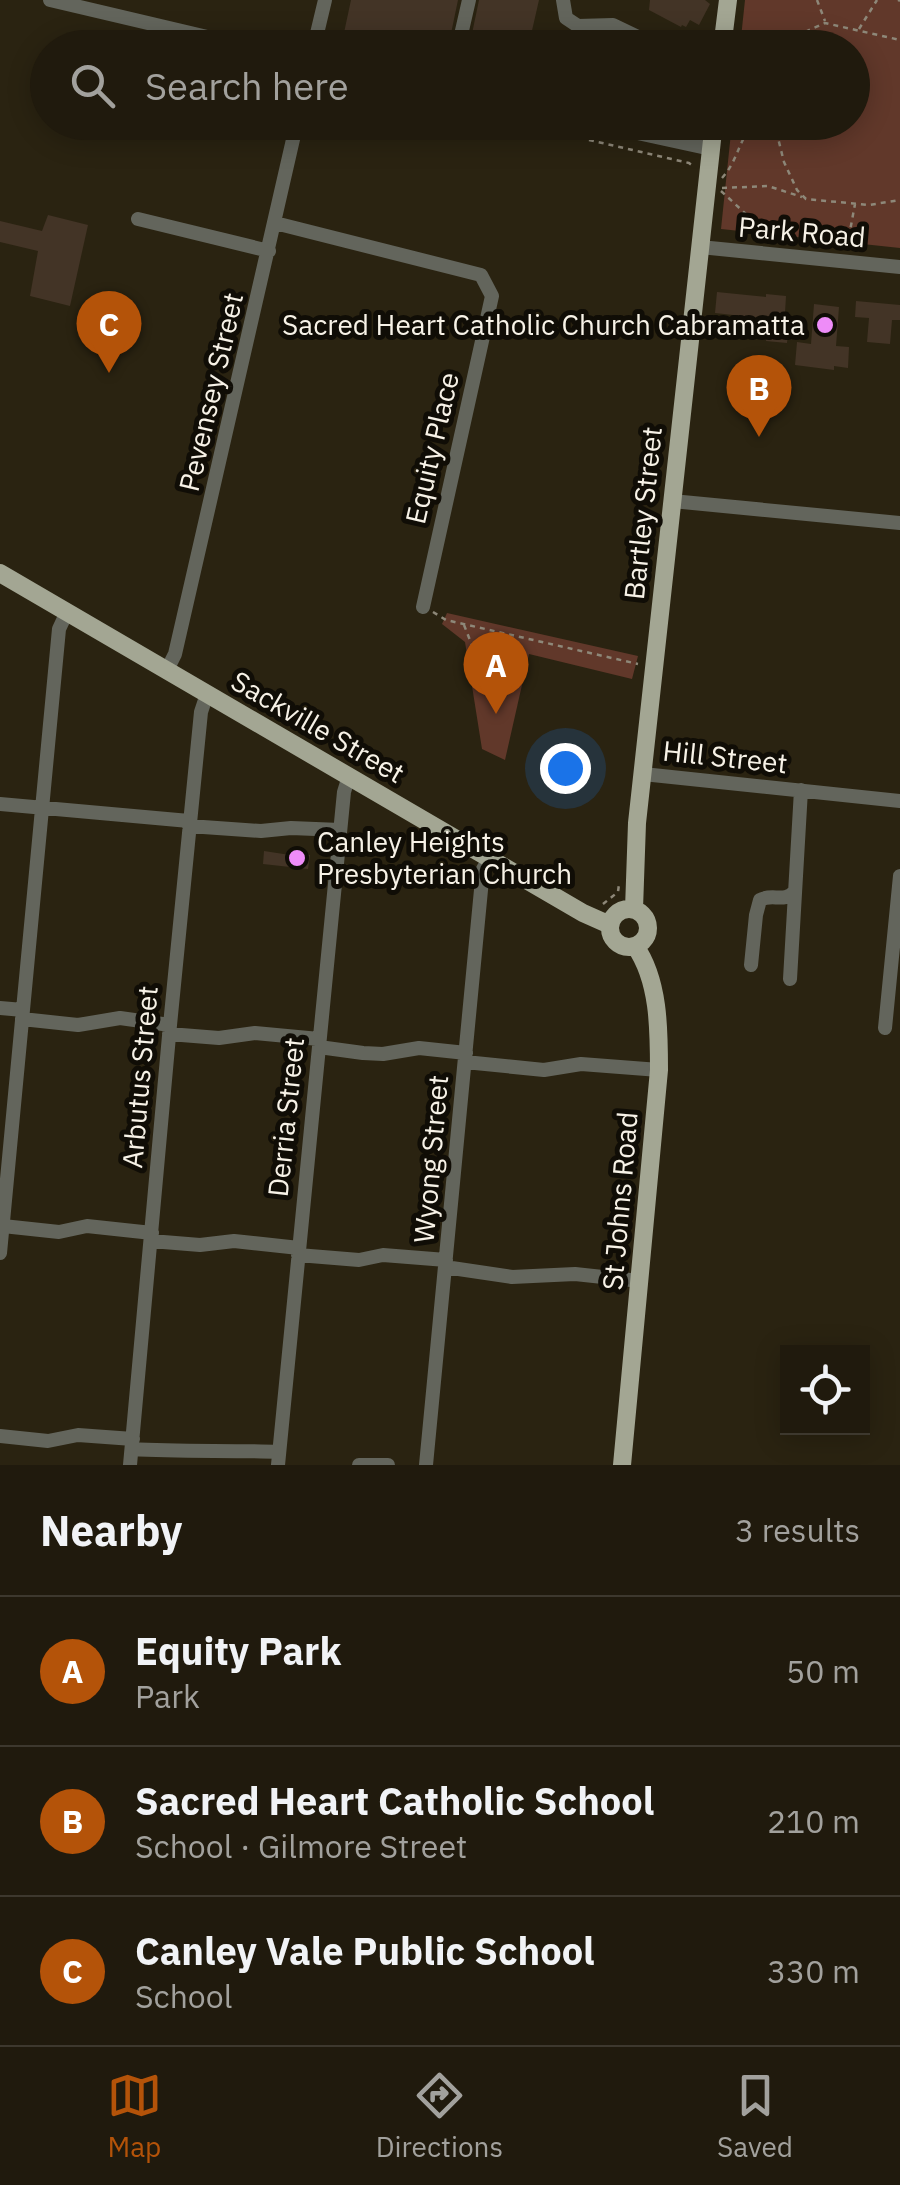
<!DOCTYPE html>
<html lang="en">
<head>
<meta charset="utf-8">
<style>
  body { margin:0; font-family:"IBM Plex Sans",sans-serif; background:#282316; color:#f1f3f6 }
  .controls { position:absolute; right:30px; bottom:30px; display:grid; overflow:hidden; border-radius:0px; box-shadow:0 5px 25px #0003 }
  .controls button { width:90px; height:90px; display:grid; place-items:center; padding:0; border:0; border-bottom:2px solid #3d382e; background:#201a0d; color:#f1f3f6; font:50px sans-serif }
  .you { position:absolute; left:565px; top:768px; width:35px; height:35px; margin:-25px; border:8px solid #fff; border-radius:50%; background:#1a73e8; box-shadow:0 0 0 15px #1a73e833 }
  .badge { display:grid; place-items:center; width:65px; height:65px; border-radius:50%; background:#b45309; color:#fff; font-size:32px; font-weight:700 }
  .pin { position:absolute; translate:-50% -82px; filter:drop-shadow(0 2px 5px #0008) }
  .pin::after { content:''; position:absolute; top:52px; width:35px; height:30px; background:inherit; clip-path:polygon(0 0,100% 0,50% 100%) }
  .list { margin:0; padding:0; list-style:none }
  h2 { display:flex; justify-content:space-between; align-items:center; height:130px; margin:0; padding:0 40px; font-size:42px }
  h2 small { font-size:32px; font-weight:400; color:#a2a19d }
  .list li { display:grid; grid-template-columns:65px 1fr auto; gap:30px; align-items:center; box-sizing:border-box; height:150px; padding:0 40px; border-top:2px solid #3d382e }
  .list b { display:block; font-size:38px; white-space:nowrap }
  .list p { margin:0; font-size:32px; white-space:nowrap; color:#a2a19d }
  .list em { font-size:32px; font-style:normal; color:#a2a19d }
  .icon { flex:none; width:55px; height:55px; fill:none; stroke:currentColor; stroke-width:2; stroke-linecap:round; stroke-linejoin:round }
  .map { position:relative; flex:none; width:900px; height:1465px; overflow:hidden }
  .search { position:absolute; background:#201a0d; box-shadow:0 5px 25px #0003; left:30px; right:30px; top:30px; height:110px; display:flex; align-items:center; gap:25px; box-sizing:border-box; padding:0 35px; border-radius:55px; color:#a2a19d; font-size:38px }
  .sheet { height:580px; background:#201a0d }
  nav { display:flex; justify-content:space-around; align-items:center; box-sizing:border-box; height:140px; border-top:2px solid #3d382e; background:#201a0d; font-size:28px; color:#a2a19d }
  nav a { display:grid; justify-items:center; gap:5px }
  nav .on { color:#b45309 }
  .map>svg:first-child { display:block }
</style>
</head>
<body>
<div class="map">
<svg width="900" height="1465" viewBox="0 0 900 1465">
  <rect width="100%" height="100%" fill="#2a2311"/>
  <!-- green -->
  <path fill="#61382a" d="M745,0H900V248L721,229L732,123L852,122V48L740,47Z
    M447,613L638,656L632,679L529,654L505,760L482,749L465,642L442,624Z"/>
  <!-- building -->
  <path fill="#433426" d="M351,0H458L448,48H367L342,42Z
    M479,0H539L528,48H469Z
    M650,0H705L710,4L699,25L690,20L686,27L682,25L681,27L649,10Z
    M48,215L88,225L70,306L30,296L38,251L0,242V221L42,231Z
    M717,292L766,297V294L786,296L785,313H790L787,343L766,341L768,319L715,313Z
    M856,301L900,305V320H892L890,344L867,342L869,318L855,317Z
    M814,304L839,307L836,346L849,347L848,368L834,366V370L795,365L797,342L811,344Z
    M264,851L290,855V851L310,855L308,869L263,864Z"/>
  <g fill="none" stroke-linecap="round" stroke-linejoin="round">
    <!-- path -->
    <path stroke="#8e8879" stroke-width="2.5" stroke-dasharray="5 5" stroke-linecap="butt" d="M817,0L825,21
      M898,0L900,1
      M859,29L877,0
      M782,48L785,41L825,23L900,40
      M511,122L689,163L693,166
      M774,122L784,162L797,190L806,199L869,205L900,200
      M722,178C739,159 738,140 755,122
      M722,188L768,186L802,197
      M721,191L773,239
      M847,247L855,204
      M433,612L446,620L638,664
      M464,625L477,658L480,686
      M506,635L512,662V678
      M603,904L618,892L619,884"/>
    <!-- minor -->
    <path stroke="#63655c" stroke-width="14" d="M50,0L254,48
      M563,0L566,18L578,26L613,25L661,48
      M314,46L325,0
      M458,48L469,0
      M676,48L724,36
      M587,122L711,149
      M138,219L269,251
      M275,223L481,275L492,296L423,607
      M700,247L900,267
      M672,501L900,523
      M167,670L175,654L297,122
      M643,774L900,801
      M0,804L189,821
      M189,826L261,831L291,828L340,830
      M751,965L756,915L760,900C771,893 785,903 794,892
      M790,979L801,790
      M0,1008L23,1010
      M22,1019L78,1025L120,1018L170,1025
      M885,1028L900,876
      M169,1034L219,1038L255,1033L319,1039
      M319,1047L363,1053L383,1054L419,1048L466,1053
      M465,1062L544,1070L581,1064L659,1070
      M3,1226L59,1232L87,1226L152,1233
      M151,1241L200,1245L234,1241L299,1248
      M0,1253L59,629L67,612
      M298,1255L359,1260L383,1255L446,1260
      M445,1267L512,1277L575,1274L640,1281
      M0,1436L48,1441L78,1435L133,1439
      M132,1449C181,1452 230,1450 279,1452
      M130,1465L170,1025L201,712L207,694
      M278,1465L344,792L349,776
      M359,1465H388
      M426,1465L483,869L490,858"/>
    <!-- major -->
    <path stroke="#a3a693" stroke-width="18" d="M722,48L728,0
      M0,573L583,913L610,925
      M610 928a19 19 0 1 1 38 0a19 19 0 1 1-38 0Z
      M634,909L637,823L714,122
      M622,1465L659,1070C659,1029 659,980 635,946"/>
  </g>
  <!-- markers -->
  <g fill="#ee8cf8" stroke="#100d06" stroke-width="4">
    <circle cx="825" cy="325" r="10"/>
    <circle cx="297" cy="858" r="10"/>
  </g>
  <g text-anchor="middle" stroke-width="10" stroke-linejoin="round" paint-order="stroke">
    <!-- street labels -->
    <g font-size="28" fill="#f7f2e7" stroke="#100d06">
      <text transform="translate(802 232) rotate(5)" y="10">Park Road</text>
      <text transform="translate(211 392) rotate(-77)" y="10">Pevensey Street</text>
      <text transform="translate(432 448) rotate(-77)" y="10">Equity Place</text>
      <text transform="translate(643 513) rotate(-84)" y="10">Bartley Street</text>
      <text transform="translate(318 727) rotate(30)" y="10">Sackville Street</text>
      <text transform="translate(725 757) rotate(6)" y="10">Hill Street</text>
      <text transform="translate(140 1077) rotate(-85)" y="10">Arbutus Street</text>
      <text transform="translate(286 1117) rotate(-84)" y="10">Derria Street</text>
      <text transform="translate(431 1159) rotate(-85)" y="10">Wyong Street</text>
      <text transform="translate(620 1201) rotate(-85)" y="10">St Johns Road</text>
    </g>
    <!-- poi labels -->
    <g font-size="28" fill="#f7f2e7" stroke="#100d06" text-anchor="end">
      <text x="805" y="335">Sacred Heart Catholic Church Cabramatta</text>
      <text x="317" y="852" text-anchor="start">Canley Heights<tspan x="317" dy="32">Presbyterian Church</tspan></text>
    </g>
  </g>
</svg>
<div class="controls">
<button><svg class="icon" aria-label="locate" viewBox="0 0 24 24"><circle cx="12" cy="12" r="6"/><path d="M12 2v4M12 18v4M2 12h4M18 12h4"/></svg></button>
</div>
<div class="you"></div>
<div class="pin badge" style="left:496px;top:714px">A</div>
<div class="pin badge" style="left:759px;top:437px">B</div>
<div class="pin badge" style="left:109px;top:373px">C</div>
<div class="search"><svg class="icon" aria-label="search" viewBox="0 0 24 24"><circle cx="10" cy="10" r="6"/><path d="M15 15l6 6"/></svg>Search here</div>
</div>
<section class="sheet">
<h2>Nearby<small>3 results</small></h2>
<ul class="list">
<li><span class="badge">A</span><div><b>Equity Park</b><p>Park</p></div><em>50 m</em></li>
<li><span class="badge">B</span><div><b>Sacred Heart Catholic School</b><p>School · Gilmore Street</p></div><em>210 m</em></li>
<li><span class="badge">C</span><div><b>Canley Vale Public School</b><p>School</p></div><em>330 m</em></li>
</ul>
</section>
<nav>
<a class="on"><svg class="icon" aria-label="map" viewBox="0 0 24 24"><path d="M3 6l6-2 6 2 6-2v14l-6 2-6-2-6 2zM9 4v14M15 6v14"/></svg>Map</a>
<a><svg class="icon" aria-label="directions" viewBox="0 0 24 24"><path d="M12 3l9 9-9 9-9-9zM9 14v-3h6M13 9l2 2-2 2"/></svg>Directions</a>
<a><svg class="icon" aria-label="saved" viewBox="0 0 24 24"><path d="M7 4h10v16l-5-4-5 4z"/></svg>Saved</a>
</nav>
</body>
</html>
